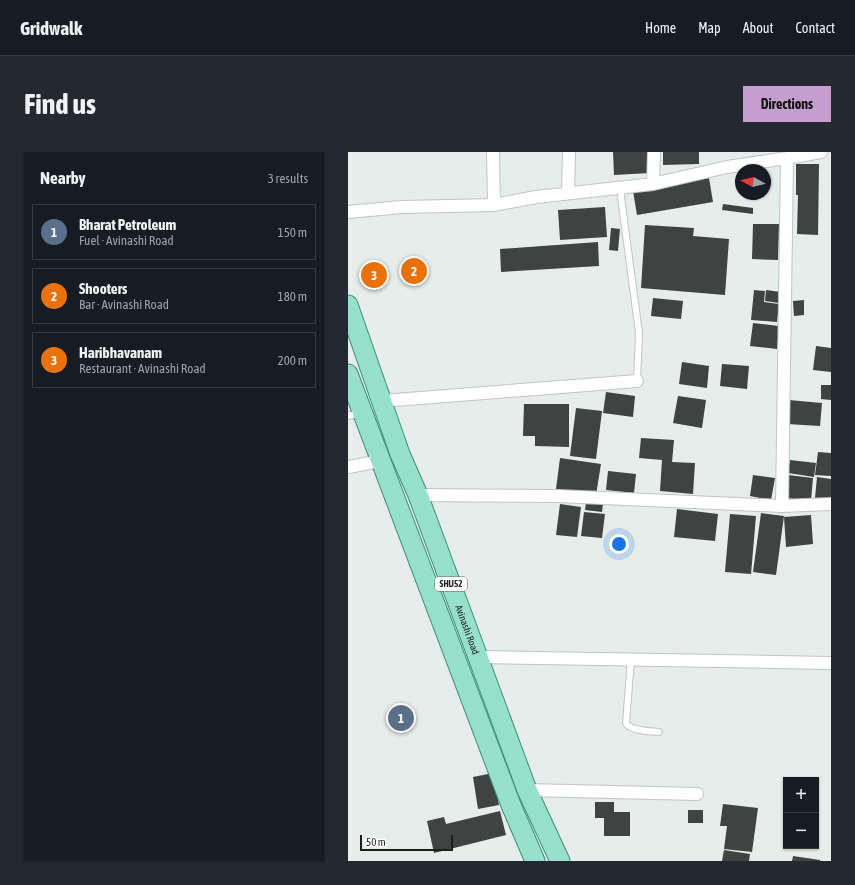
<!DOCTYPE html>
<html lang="en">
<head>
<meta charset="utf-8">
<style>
  body { margin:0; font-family:"Asap Condensed",sans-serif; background:#242831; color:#f1f3f6 }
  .controls { position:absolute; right:12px; bottom:12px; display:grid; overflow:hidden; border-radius:0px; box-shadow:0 1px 3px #0004 }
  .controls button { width:36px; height:36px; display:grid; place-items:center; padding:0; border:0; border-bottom:1px solid #363941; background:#171b24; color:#f1f3f6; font:20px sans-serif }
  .compass { position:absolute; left:387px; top:12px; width:36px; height:36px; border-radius:50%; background:#171b24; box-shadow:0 1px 3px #0004; rotate:278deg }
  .scale { position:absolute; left:12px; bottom:10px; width:93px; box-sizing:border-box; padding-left:4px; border:2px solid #1d1f1e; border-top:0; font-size:11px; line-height:14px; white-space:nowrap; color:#1d1f1e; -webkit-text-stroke:3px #fff; paint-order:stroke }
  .you { position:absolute; left:271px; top:392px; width:14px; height:14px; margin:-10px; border:3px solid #fff; border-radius:50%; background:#1a73e8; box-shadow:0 0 0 6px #1a73e833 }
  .badge { display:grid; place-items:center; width:26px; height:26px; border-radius:50%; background:#c59dce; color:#fff; font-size:13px; font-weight:700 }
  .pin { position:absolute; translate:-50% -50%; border:2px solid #fff; box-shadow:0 1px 4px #0006 }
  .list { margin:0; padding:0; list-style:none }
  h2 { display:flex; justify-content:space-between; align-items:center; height:52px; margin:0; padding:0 16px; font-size:17px }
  h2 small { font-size:13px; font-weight:400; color:#9ea1a6 }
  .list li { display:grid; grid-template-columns:26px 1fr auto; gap:12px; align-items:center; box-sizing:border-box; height:56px; margin:0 8px 8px; padding:0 8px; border:1px solid #363941; border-radius:0px }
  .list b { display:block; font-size:15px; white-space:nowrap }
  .list p { margin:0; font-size:13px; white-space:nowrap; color:#9ea1a6 }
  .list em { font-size:13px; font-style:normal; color:#9ea1a6 }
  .map { position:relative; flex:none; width:483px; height:709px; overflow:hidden; border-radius:0px }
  header { display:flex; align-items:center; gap:24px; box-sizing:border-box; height:56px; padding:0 20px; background:#171b24; border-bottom:1px solid #363941 }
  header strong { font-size:19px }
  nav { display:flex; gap:22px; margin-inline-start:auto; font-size:14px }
  .intro { display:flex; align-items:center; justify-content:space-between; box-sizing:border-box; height:96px; padding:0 24px }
  h1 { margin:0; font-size:28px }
  .button { padding:10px 18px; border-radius:0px; background:#c59dce; color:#111; font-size:14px; font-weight:700 }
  main { display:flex; gap:24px; padding:0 24px }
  aside { flex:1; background:#171b24; border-radius:0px; box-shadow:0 1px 3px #0004 }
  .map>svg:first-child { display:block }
</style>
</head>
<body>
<header>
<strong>Gridwalk</strong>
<nav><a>Home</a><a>Map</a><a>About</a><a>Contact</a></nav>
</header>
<div class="intro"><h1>Find us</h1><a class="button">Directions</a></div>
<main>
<aside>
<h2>Nearby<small>3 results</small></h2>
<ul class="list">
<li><span class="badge" style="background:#5c6f8a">1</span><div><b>Bharat Petroleum</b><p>Fuel · Avinashi Road</p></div><em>150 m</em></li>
<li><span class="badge" style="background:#e8710a">2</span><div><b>Shooters</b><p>Bar · Avinashi Road</p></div><em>180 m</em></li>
<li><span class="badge" style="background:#e8710a">3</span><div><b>Haribhavanam</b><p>Restaurant · Avinashi Road</p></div><em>200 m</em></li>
</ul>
</aside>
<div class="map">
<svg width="483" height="709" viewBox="0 0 483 709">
  <rect width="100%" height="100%" fill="#e7edeb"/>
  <!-- building -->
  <path fill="#3f4341" d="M265,0H302V21L266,23Z
    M315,0H351V12L315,13Z
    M448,12H471L470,83L449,82L450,43H448Z
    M361,26L365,50L289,63L285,39Z
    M375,52L405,56V62L374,58Z
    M257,55L259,85L212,88L210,58Z
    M405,72H431L430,108L404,107Z
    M297,73L346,76L345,84L381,87L377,143L293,136Z
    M263,76L272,77L270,99L261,98Z
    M250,90L251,114L153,120L152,97Z
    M406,138L417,139L416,150L431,152L429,170L403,168Z
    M418,138L433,140L431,151L417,149Z
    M305,146L335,149L333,167L303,164Z
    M456,148V163L446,164L445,149Z
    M405,171L431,174L429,197L402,194Z
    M468,194L483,196V220L465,218Z
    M334,210L361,214L359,236L331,232Z
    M374,212L401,214L399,237L372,234Z
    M473,233H483V248L473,247Z
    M258,240L287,244L285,265L255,261Z
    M330,244L358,248L354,276L325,271Z
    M441,248L474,251L472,274L439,272Z
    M176,252H221V295L187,294V284H175Z
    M228,256L254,259L248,307L222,304Z
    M293,286L326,288L324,310L347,311L345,342L312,339L314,308L291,306Z
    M470,300L483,301V324L467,323Z
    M212,306L253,312L248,343L208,337Z
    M442,308L468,311L466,325L440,321Z
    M260,319L288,322L286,341L258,338Z
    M405,323L427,326L423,348L402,344Z
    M440,323L465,326L463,349L438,346Z
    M469,325L483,327V348L467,346Z
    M238,350L255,352L254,360L237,358Z
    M212,352L233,355L229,385L208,383Z
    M329,357L370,362L367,389L326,385Z
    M236,360L257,362L254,386L233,384Z
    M413,361L436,364L428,423L405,420Z
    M382,362L408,364L403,422L377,420Z
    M463,363L465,392L438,395L436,365Z
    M145,621L151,653L130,657L125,625Z
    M247,650H266V660H282V684H256V666H247Z
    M375,652L410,656L404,700L376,697L379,674H372Z
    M340,658H355V671H340Z
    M152,659L158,683L86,701L79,669L96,665L98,672Z
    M376,698L402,702L401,709H374Z
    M445,704L472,708V709H444Z"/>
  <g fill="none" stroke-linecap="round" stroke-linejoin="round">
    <defs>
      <path id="lane" d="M274,36L273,45L291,181L289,229
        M0,264L12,261
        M283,507L278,571C282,579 302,579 311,580"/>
      <path id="street" d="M145,0L146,53
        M305,32L306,0
        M220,41L221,0
        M0,60L54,55L146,53L188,45L305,32L379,15L439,6L473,0
        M34,249L289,229
        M0,315L32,309
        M70,343L210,344L434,354L483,352
        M434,354L439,6
        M129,505L483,511
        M179,638L349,642"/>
      <g id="primary">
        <path id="s1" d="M0,153L52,302L70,343L179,638L212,709"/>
        <path d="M0,222L163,653L187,709"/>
      </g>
    </defs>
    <!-- lane casing -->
    <use href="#lane" stroke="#c0c5c3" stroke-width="8"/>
    <!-- street casing -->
    <use href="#street" stroke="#c0c5c3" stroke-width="14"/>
    <!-- primary casing -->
    <use href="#primary" stroke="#3f8f78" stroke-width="21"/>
    <!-- lane -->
    <use href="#lane" stroke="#fff" stroke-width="6"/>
    <!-- street -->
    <use href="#street" stroke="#fff" stroke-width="12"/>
    <!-- primary -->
    <use href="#primary" stroke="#97e0cb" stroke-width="19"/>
  </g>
  <g text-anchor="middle" stroke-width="4" stroke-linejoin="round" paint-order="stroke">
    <!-- shield labels -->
    <rect fill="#fff" stroke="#616262" stroke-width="1" x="87" y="425" width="32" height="14" rx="3"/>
    <g font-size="9" font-weight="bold" fill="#1d1f1e">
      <text x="103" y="435">SHU52</text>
    </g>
    <!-- street labels -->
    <g font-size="10" fill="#1d1f1e" stroke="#fff">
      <text dy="4" stroke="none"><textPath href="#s1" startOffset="346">Avinashi Road</textPath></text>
    </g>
  </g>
</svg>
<div class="controls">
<button>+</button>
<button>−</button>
</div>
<svg class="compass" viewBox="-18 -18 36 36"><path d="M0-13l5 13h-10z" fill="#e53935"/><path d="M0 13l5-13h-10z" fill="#9ea1a6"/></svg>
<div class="scale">50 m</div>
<div class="you"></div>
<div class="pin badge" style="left:53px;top:566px;background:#5c6f8a">1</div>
<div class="pin badge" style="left:66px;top:119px;background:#e8710a">2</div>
<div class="pin badge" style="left:26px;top:123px;background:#e8710a">3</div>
</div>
</main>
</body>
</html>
